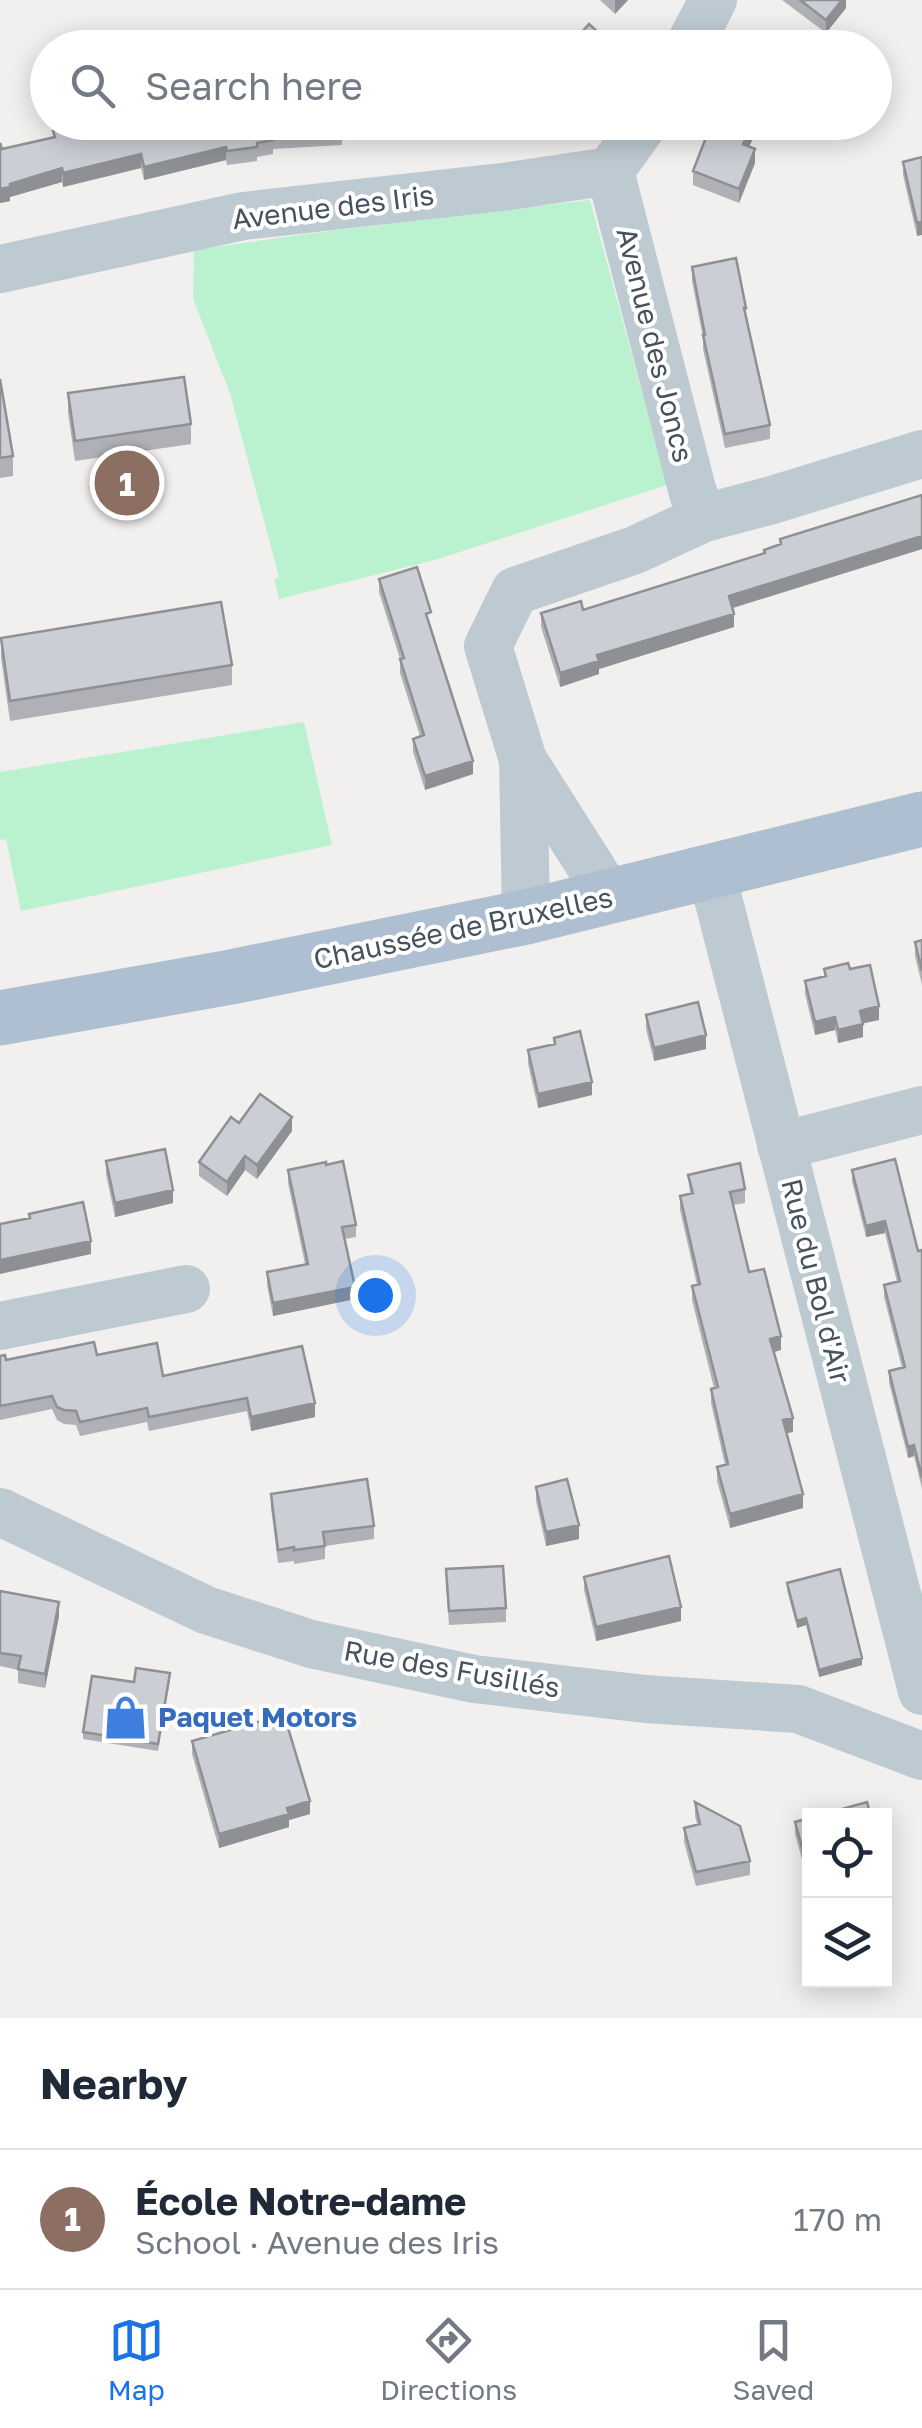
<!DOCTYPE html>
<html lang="en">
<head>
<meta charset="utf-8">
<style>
  body { margin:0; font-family:"Golos Text",sans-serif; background:#f2f2f3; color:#1f2937 }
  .controls { position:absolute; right:30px; bottom:30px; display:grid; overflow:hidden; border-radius:0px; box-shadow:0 5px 25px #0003 }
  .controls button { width:90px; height:90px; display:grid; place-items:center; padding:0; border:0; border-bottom:2px solid #e0e1e3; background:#fff; color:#1f2937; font:50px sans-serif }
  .you { position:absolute; left:375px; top:1295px; width:35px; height:35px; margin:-25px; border:8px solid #fff; border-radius:50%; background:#1a73e8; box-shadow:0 0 0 15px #1a73e833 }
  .badge { display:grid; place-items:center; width:65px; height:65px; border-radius:50%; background:#1a73e8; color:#fff; font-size:32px; font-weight:700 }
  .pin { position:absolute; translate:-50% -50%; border:5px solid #fff; box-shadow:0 2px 10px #0006 }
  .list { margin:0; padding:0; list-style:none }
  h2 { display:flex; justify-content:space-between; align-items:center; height:130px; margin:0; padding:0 40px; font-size:42px }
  h2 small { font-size:32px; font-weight:400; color:#747a83 }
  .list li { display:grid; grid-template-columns:65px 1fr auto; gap:30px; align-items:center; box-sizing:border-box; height:140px; padding:0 40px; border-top:2px solid #e0e1e3 }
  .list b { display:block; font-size:38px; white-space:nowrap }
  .list p { margin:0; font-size:32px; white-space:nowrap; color:#747a83 }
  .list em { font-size:32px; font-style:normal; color:#747a83 }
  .icon { flex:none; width:55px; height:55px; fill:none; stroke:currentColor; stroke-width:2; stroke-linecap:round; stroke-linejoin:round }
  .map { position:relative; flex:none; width:922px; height:2018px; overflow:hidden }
  .search { position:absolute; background:#fff; box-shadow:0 5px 25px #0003; left:30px; right:30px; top:30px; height:110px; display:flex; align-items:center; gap:25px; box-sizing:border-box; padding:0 35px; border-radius:55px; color:#747a83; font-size:38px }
  .sheet { height:270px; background:#fff }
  nav { display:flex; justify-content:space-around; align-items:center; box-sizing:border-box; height:140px; border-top:2px solid #e0e1e3; background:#fff; font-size:28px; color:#747a83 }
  nav a { display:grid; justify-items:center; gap:5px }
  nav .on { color:#1a73e8 }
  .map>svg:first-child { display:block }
</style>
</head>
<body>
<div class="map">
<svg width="922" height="2018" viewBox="0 0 922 2018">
  <rect width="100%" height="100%" fill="#f2efef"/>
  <!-- green -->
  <path fill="#baf2cf" d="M590,200L667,485L435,560L279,599L274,579L279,577L230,393L193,299L194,250L306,234Z
    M304,722L332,845L21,911L6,839L0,840V772Z"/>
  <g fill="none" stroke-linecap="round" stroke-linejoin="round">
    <!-- minor -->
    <path stroke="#becad2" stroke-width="48" d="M688,48L713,0
      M610,171L693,493L704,518
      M0,269L243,216L510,186L610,171L645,122
      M523,760L526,917
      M711,871L922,1691
      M610,897L523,760L488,646L515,591L635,550L704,518L772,500L922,454
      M781,1146L922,1110
      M0,1326L186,1289
      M0,1512L206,1610L311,1644L474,1679L645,1699L798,1709L922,1756"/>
    <!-- major -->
    <path stroke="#adbfd0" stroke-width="55" d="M0,1018L231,977L526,917L922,819"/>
  </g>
  <!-- wall -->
  <path fill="#afb1b6" d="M600,0H628L615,14Z
    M782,0H846V8L826,33Z
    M58,122H91L94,138L342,131V145L273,149V154L257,157V161L227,165L226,160L144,180L141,168L63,187L62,182L10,197V201L0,203V143L2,149L53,138V131L59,129Z
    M416,122H453V131L418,135Z
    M712,122H762L749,146L755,163L739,203L693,185V171Z
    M922,157L917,236L903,175V162Z
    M692,267L746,308V316L770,425V439L725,448L703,349V338L692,281Z
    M0,379L13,456V476L0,478Z
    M68,393L191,424V444L75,461L68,413Z
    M813,530L922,549L733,608L734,627L599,669V674L560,687L541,627V613L583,610L764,553L780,545V539Z
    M379,579L431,626L473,774L425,790L413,752V739L420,736L400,673V659L379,592Z
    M1,638L232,665V685L10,721L1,658Z
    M922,940V985L915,956V942Z
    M824,969H850L879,1020L863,1023V1037L838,1043L835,1030L815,1035L805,994V981L824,976Z
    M646,1015L706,1049L654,1061L646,1029Z
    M554,1038L592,1095L538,1108L528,1064V1050L554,1044Z
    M239,1123L292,1131L257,1179L245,1170L227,1196L199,1176V1162Z
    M106,1161L173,1203L115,1217L106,1174Z
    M288,1170L356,1225V1237L345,1239L355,1299L273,1316L267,1285V1272L305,1264L288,1183Z
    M852,1170L918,1251L922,1250V1489L914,1456L908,1458L889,1383V1371L902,1368L884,1297V1285L897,1282L885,1233L866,1237L852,1181Z
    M688,1175L745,1189V1203L733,1205L749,1272L781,1350L774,1352L793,1432L786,1433L803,1508L730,1528L717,1481V1467L725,1465L711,1403V1389L714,1388L692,1300V1286L697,1285L680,1210V1196L690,1194Z
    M97,1355L163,1376L315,1417L251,1431L247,1411L149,1431L147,1422L80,1436L76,1425L64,1424L57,1420L52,1409L0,1420V1356L6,1360Z
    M536,1487L579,1539L546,1546L536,1501Z
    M271,1494L374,1526V1539L325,1546V1559L294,1564V1561L278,1563L271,1508Z
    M584,1577L681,1621L596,1641L584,1590Z
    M446,1583L506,1608V1622L449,1625Z
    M787,1583L862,1665L819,1677L806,1625L797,1628L787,1590Z
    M0,1591L59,1616L45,1688L18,1683V1670L0,1666Z
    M170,1680L158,1751L83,1739V1732L134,1682Z
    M263,1728L310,1814L289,1820V1827L219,1848L192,1754V1741Z
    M695,1802L750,1861V1875L696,1886L684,1842V1828L697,1824L695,1816Z
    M810,1818V1880L808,1881L795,1834V1822Z"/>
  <!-- shaded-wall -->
  <path fill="#8e9094" d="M615,0H628L615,14Z
    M842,0H846V8L826,33V20Z
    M754,122H762L743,158V144Z
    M226,147V160L144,180V167Z
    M755,149V163L739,203V189Z
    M141,154V168L63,187V173Z
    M62,168V182L10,197V201L0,203V189L10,184Z
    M922,221V235L917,236V223Z
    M922,536V549L729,609V596Z
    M734,614V627L599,669V674L560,687V673L597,655Z
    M473,761V774L425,790V776Z
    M879,1006V1020L860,1024V1011Z
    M835,1017V1030L815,1035V1022Z
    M863,1024V1037L838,1043V1030Z
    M706,1035V1049L654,1061V1048Z
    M592,1082V1095L538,1108V1094Z
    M292,1117V1131L257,1179V1165Z
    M245,1156V1170L227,1196V1182Z
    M173,1190V1203L115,1217V1203Z
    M885,1221V1233L866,1237V1226Z
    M91,1241V1254L0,1274V1260Z
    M355,1287V1299L273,1316V1303Z
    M781,1336V1350L770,1353V1339Z
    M315,1403V1417L251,1431V1417Z
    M793,1418V1432L783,1434V1420Z
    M914,1445V1456L908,1458V1447Z
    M803,1494V1508L730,1528V1514Z
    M579,1525V1539L546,1546V1532Z
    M59,1602V1616L45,1688V1674Z
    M681,1607V1621L596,1641V1627Z
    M806,1618V1625L797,1628V1621Z
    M862,1658V1665L819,1677V1670Z
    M310,1801V1814L289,1820V1827L219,1848V1834L287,1808Z"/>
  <!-- building -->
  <path fill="#cbced4" stroke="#8e9094" stroke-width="2.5" d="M800,0H842L826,20Z
    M589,24L615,48H568Z
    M743,41L755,48H740Z
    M60,122H91L94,138L154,122H341L342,131L272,136L273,140L257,143V147L227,151L226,147L144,167L141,154L63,173L62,168L10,184V187L0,189V143L2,149L55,137L53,131L61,128Z
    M712,122H754L743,144L755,149L739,189L693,171Z
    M922,157V221L917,223L903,162Z
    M736,258L746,308H744L770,425L725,434L703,335H705L692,267Z
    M184,377L191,424L75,441L68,393Z
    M0,379L13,456L0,458Z
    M922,495V536L729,596L734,614L597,655L599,661L560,673L541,613L581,601L583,610L765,553L764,550L781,544L780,539Z
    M417,567L431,612L426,614L473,761L425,776L413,739L424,735L400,659L404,658L379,579Z
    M221,602L232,665L10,701L1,638Z
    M922,940V971L915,942Z
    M848,963L850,969L870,965L879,1006L860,1011L863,1024L838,1030L835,1017L815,1022L805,981L826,976L824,969Z
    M698,1002L706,1035L654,1048L646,1015Z
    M580,1031L592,1082L538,1094L528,1050L555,1044L554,1038Z
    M260,1094L292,1117L257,1165L245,1156L227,1182L199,1162L231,1117L239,1123Z
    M165,1149L173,1190L115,1203L106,1161Z
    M895,1159L918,1251L922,1250V1478L914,1445L908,1447L889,1371L905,1367L884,1285L900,1281L885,1221L866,1226L852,1170Z
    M343,1161L356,1225L342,1227L355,1287L273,1303L267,1272L308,1264L288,1170L326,1162V1165Z
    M740,1163L745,1189L730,1192L749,1272L764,1269L781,1336L770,1339L793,1418L783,1420L803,1494L730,1514L717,1467L728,1464L711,1389L718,1387L692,1286L700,1284L680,1196L693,1193L688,1175Z
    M83,1202L91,1241L0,1260V1224L30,1218L29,1214Z
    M94,1342L97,1355L157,1343L163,1376L302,1346L315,1403L251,1417L247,1398L149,1417L147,1408L80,1422L76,1411L64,1410L57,1407L52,1396L0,1406V1356L5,1355L6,1360Z
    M367,1479L374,1526L323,1532L325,1546L294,1550V1547L278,1550L271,1494Z
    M567,1479L579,1525L546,1532L536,1487Z
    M669,1556L681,1607L596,1627L584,1577Z
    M503,1566L506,1608L449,1611L446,1569Z
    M840,1569L862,1658L819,1670L806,1618L797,1621L787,1583Z
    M0,1591L59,1602L45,1674L18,1669L21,1656L0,1653Z
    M136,1668L170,1673L158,1744L83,1732L92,1676L134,1682Z
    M261,1721L263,1728L286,1721L310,1801L287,1808L289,1814L219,1834L192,1741Z
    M695,1802L740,1826L750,1861L696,1872L684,1828L700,1824Z
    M867,1802L871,1816H817Z
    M810,1818V1868H808L795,1822Z"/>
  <!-- icons -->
  <defs>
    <symbol id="shop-bare" viewBox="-9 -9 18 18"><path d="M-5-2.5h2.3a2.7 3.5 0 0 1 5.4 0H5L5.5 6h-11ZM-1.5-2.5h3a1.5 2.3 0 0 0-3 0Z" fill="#3f7fe0" stroke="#fff" stroke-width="2.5" paint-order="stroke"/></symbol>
  </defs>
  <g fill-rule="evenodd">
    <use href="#shop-bare" x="94" y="1686" width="63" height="63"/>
  </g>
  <g text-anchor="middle" stroke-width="8" stroke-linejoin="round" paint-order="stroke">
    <!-- street labels -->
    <g font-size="28" fill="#46535e" stroke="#fff">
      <text transform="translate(333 207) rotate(-7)" y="10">Avenue des Iris</text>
      <text transform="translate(655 345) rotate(76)" y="10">Avenue des Joncs</text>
      <text transform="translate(463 928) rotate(-12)" y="10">Chaussée de Bruxelles</text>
      <text transform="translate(816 1281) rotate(76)" y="10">Rue du Bol d'Air</text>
      <text transform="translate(452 1669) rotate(10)" y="10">Rue des Fusillés</text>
    </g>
    <!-- shop labels -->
    <g font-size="28" font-weight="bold" fill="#366cbe" stroke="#fff" text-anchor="start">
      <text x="158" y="1727">Paquet Motors</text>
    </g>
  </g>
</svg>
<div class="controls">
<button><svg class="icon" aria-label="locate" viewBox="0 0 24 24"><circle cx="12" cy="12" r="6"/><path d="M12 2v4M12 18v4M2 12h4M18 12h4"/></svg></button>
<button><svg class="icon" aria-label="layers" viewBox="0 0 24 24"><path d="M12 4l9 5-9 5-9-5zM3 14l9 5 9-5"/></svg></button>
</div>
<div class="you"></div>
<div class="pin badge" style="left:127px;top:483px;background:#8d6e63">1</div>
<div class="search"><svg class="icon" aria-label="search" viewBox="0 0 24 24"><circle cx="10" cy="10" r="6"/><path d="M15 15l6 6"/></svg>Search here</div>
</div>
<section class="sheet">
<h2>Nearby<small></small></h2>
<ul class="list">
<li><span class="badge" style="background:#8d6e63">1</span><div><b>École Notre-dame</b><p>School · Avenue des Iris</p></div><em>170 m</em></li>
</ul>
</section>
<nav>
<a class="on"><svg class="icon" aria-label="map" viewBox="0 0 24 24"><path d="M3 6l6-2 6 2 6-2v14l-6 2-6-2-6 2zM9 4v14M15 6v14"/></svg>Map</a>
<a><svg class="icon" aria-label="directions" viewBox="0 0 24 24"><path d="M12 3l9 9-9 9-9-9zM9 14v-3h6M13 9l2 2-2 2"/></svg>Directions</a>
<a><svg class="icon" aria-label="saved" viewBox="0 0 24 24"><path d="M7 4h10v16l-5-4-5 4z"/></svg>Saved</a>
</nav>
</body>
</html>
